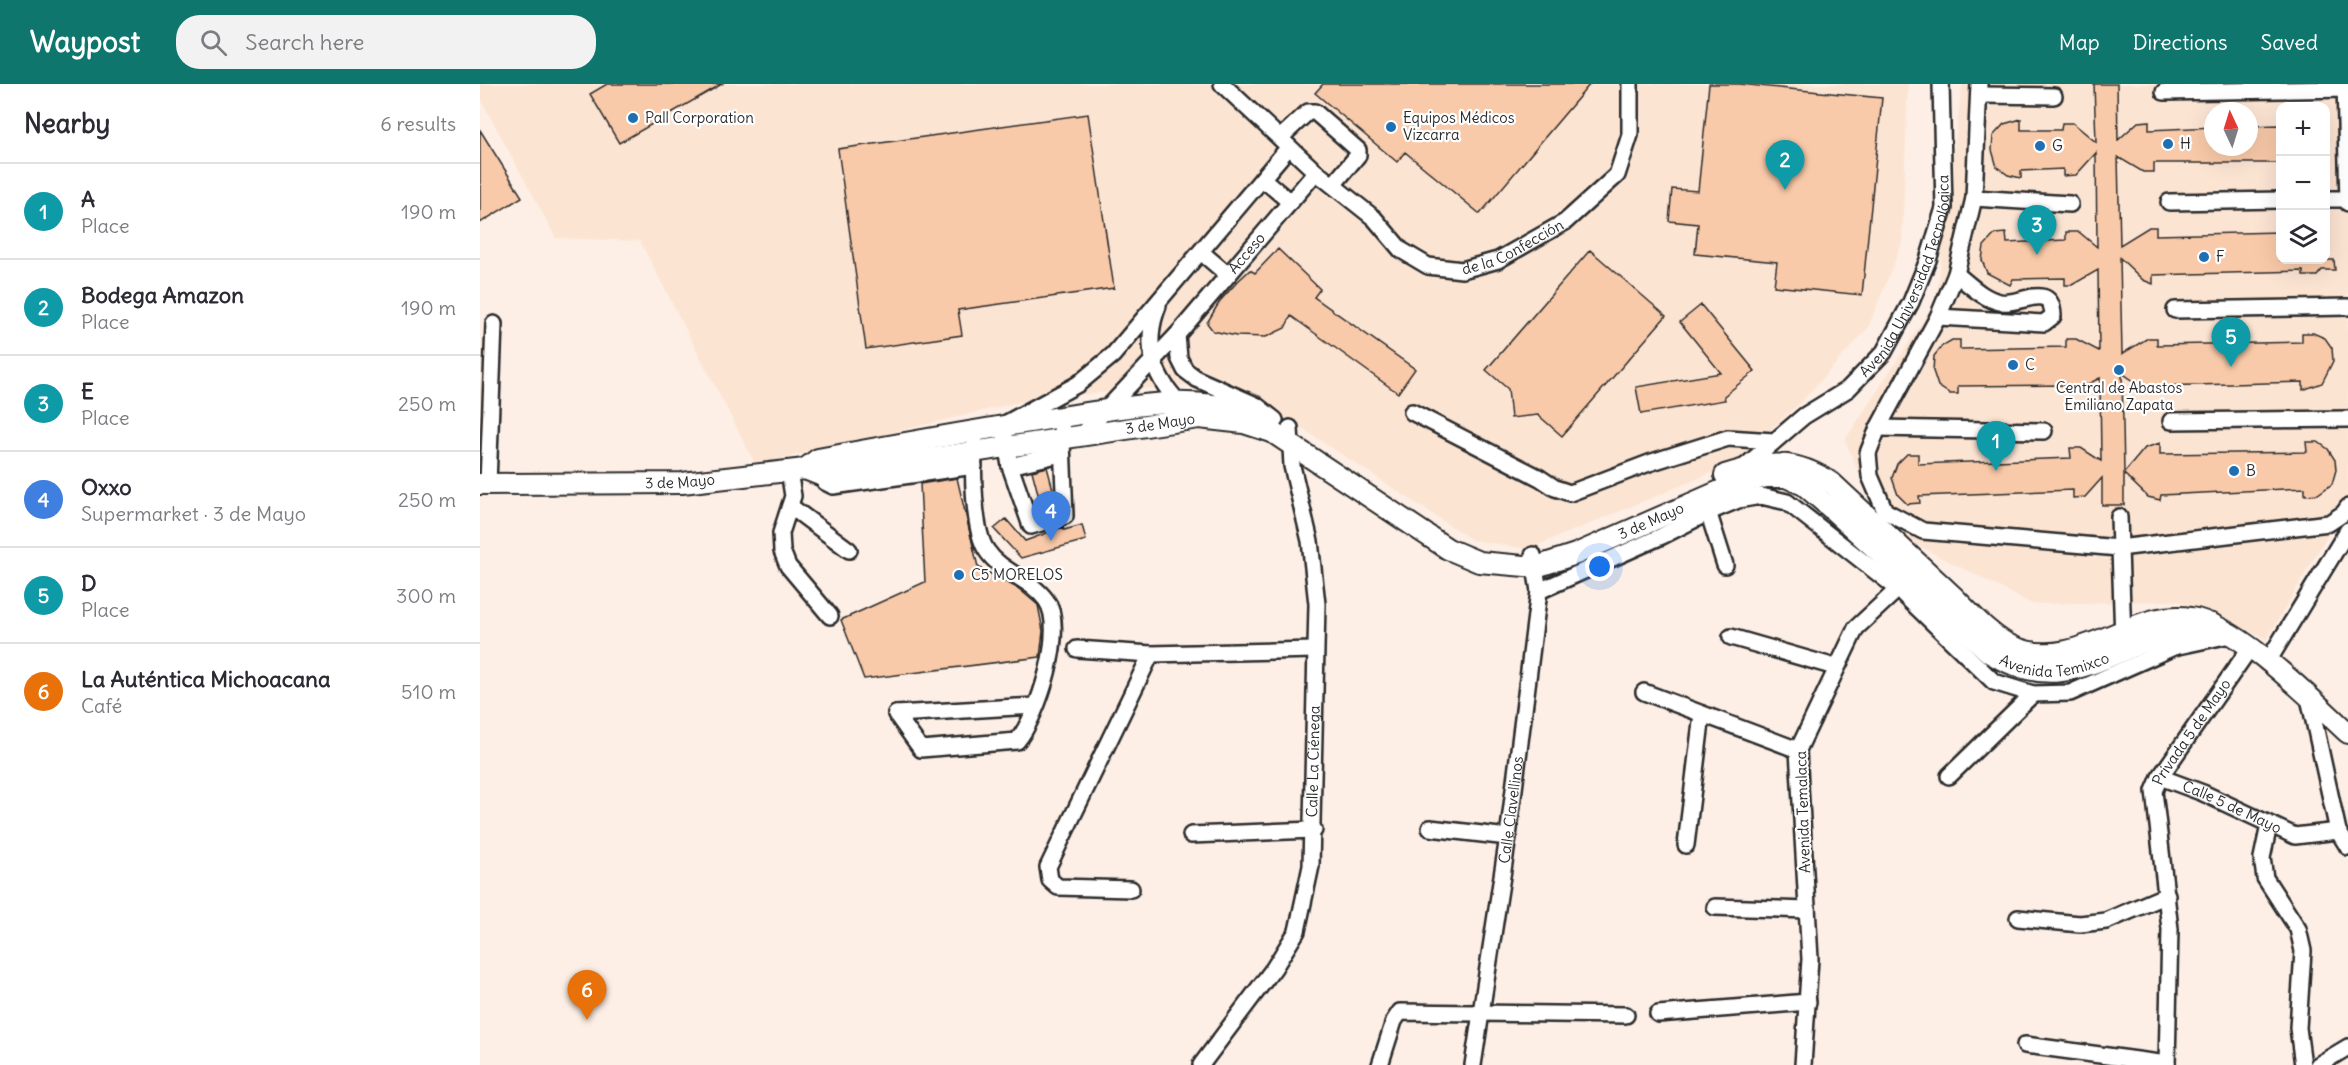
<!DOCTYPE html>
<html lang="en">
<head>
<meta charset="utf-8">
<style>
  body { margin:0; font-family:Delius,sans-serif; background:#f2f2f3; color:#2b2b33 }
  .controls { position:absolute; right:18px; top:18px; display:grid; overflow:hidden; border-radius:12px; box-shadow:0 6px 24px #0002 }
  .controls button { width:54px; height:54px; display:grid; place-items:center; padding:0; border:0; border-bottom:2px solid #e1e1e2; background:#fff; color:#2b2b33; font:30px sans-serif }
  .compass { position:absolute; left:1724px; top:18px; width:54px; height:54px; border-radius:50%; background:#fff; box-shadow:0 6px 24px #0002; rotate:356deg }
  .you { position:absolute; left:1120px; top:483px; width:21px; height:21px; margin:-15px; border:4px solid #fff; border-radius:50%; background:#1a73e8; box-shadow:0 0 0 9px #1a73e833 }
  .badge { display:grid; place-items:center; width:39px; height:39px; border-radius:50%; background:#0f766e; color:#fff; font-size:20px; font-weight:700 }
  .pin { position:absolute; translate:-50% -50px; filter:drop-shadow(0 2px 3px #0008) }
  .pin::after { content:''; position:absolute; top:32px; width:21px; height:18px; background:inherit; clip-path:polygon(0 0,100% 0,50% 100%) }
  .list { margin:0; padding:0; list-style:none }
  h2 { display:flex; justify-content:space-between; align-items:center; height:78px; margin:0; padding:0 24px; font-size:26px }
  h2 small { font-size:20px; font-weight:400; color:#7c7c81 }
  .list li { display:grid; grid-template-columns:39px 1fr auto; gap:18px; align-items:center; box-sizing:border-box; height:96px; padding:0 24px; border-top:2px solid #e1e1e2 }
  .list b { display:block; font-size:22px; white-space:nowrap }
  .list p { margin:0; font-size:20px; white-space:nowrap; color:#7c7c81 }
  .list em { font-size:20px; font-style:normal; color:#7c7c81 }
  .icon { flex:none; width:33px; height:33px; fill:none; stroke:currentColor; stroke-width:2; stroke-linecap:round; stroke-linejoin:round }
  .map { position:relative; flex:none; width:1868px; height:981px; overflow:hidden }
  header { display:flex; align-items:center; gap:36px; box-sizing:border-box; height:84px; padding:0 30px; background:#0f766e; color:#fff }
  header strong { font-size:28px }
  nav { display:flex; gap:33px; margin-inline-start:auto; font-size:21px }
  .search { width:420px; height:54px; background:#f2f2f3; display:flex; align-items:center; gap:15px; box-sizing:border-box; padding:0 21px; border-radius:24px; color:#7c7c81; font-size:22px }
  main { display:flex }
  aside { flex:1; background:#fff }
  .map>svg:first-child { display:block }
</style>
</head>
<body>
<header>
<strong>Waypost</strong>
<div class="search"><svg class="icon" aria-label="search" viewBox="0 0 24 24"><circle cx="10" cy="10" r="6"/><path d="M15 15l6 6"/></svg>Search here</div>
<nav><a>Map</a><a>Directions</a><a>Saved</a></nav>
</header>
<main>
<aside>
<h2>Nearby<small>6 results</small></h2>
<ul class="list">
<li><span class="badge" style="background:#0f9aa8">1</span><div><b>A</b><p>Place</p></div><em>190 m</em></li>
<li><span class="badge" style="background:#0f9aa8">2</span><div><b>Bodega Amazon</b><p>Place</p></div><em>190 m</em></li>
<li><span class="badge" style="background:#0f9aa8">3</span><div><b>E</b><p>Place</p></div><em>250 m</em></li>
<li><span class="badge" style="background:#3f7fe0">4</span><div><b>Oxxo</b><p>Supermarket · 3 de Mayo</p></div><em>250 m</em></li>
<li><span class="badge" style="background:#0f9aa8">5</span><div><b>D</b><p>Place</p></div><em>300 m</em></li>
<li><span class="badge" style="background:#e8710a">6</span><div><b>La Auténtica Michoacana</b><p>Café</p></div><em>510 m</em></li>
</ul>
</aside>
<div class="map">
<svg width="1868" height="981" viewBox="0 0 1868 981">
  <rect width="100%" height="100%" fill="#fdefe5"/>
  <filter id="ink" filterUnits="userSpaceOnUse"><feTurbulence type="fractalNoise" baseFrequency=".0167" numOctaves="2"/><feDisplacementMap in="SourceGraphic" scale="12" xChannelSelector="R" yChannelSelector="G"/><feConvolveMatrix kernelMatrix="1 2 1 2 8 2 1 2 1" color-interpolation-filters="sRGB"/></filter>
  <g filter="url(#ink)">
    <!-- built -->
    <path fill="#fce4d3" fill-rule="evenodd" d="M0,0H1428L1422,159L1388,244L1322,317L1253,380L1049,465L992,456L750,297L552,315L276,381L160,157L76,154L0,14Z
      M1482,0H1868V416L1787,555L1698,517L1552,520L1400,442L1365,356L1456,217ZM1800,22H1846V176H1800ZM1733,27H1769V63H1733Z"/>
    <!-- building -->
    <path fill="#f9caa9" stroke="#2b2b2b" stroke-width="1.5" d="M127,0H242L139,59L110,10Z
      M843,0H1110L1000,130L925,68L917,78L835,9Z
      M1229,0H1259L1402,14L1382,211L1294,202L1297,178L1215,170L1218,140L1189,137L1192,105L1218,107Z
      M1614,0H1637L1638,56L1658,38L1669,37V46L1733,43V63H1769V42L1800,41V79H1674V88H1663L1638,73L1640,161L1669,143H1676V151L1800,148V176H1854L1855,186H1842L1837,192H1823V187L1673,191V200L1663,196L1640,174L1642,270L1668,254H1677V261L1822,258V249H1833L1845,254L1852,264L1853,277L1842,299L1823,306V298L1678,302L1676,307H1668L1642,289L1644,389L1665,364L1680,359V370L1827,368L1826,358H1838L1848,365L1855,376L1856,386L1852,400L1838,410L1825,411V404L1681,411L1680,416L1668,413L1644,390V421H1622V394L1605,413L1593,414V406L1439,412L1440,419L1427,420L1418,411L1412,394L1417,380L1427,370H1438V380L1591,374L1590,364H1601L1621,377L1620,294L1588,310V301L1478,302V310H1470L1458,302L1453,287L1454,272L1462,262L1472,256H1480V265L1586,263V255H1596L1619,267L1618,186L1592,201H1585V194L1533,195L1530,201L1507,189L1502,176L1504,162L1515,150L1526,149L1527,159L1586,156V148H1599L1617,163L1616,69L1596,91L1583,92V85L1541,87V94L1528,91L1517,83L1512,66L1513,52L1524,40L1541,35V46H1581L1582,39H1593L1616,58Z
      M608,30L634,204L478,226L482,251L386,265L358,65Z
      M0,46L42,113L0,139Z
      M798,165L840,205L834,213L935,285L918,309L811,232L805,244L786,253L756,252L733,247L727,239L740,217L758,197L770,186L775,189Z
      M1110,166L1186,232L1082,352L1058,331L1031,334L1028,305L1006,286Z
      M1221,221L1275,287L1244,312L1245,316L1161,330L1156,303L1241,289L1200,238Z
      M567,383L574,409L575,425L563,428L552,387Z
      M477,394L498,483L539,505L558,521L563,547L560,573L384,595L361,536L445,498L440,400Z
      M526,435L545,457L583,443L584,446L602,441L606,456L541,474L514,445Z"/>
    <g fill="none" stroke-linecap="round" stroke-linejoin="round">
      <defs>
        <g id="minor">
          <path id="s1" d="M742,0L836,88L894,134L921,166L948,182L982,186L1018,176L1085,138L1137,91L1150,51V0"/>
          <path d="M1499,0L1494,114L1476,190L1458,233L1398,344L1388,369L1390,392L1405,427L1443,447L1639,464L1849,439L1864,429L1868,423"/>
          <path d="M1865,0L1868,119"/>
          <path d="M1684,8L1868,5"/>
          <path d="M1499,11L1574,12"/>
          <path d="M800,54L828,28H835L878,66V71L853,101"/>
          <path d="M783,95L810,118"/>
          <path d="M1494,114L1590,120"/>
          <path d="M1846,115H1868"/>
          <path d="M1689,118L1800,116"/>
          <path d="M721,168L748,191"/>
          <path d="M678,222C662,262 674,296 705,324"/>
          <path d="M1695,226L1868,223"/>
          <path d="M1458,233L1564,239L1573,232C1572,196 1540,222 1520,218C1503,215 1489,200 1476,190"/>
          <path d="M697,251L699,274L705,286L717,295L776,321L795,336"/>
          <path d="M932,328L1060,394L1075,404L1090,409L1169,379L1248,354L1294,357"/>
          <path d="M581,333L585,432L551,442L530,382L523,341L598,300L633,271L809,63"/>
          <path d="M1691,337L1868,335"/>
          <path d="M1398,344L1564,347"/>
          <path id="s2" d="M603,350L697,251L836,88"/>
          <path d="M530,382L581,370"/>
          <path d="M339,383L345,398L353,402L494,382"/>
          <path id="s3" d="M1262,385L1324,332L1368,305L1404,268L1431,218L1448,176L1464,124L1461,0"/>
          <path d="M309,387L313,412L301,449L302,467L308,482L350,532"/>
          <path d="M8,400L14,240"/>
          <path d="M1226,421L1245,481"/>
          <path d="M310,422L369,466"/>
          <path d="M1639,433L1643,556"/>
          <path d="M1059,507L1182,452L1229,428L1258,416L1281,412L1307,418L1418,505L1514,598L1553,610L1590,609L1694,563L1750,551"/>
          <path d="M1251,553L1355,583"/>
          <path d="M597,565L671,570L835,566"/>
          <path d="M1787,579L1868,446"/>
          <path d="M1164,608L1318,666"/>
          <path d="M1829,614L1858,747L1868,763"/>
          <path d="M416,630L441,665L537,657C558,633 587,544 566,516C551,495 521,488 507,467C493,448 492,383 495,359"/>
          <path d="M416,630L555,622"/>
          <path d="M1469,692L1553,610"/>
          <path id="s4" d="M1680,693L1723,709L1815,752L1858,747"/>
          <path d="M1789,741L1782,774L1785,794L1818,845L1823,867L1818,944L1823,981"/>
          <path d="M950,744L1028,753"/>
          <path d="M711,751L834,746"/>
          <path d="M1206,761L1222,630"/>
          <path d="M651,805L578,803L570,796L568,783L671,570"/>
          <path d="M1235,823L1327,826"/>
          <path d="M1538,834L1600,840L1626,837L1687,811"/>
          <path d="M1178,930L1328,918"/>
          <path d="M1545,961L1687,980"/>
          <path id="s5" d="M721,981L794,884L817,847L831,782L837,520L830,457L812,382L810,344"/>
          <path d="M900,981L914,937L920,928L1146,931"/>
          <path id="s6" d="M993,981L1028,753L1059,507L1053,471"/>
          <path d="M1323,981L1330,875L1318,666L1376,544L1418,505"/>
          <path id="s7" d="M1687,981L1690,845L1674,707L1680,693L1770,564"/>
          <path d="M1838,981L1868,963"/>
        </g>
        <g id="major">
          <path d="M325,385L338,375C419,360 500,345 582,333C649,323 705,309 772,329"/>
          <path d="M1245,391C1287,377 1315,374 1353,400C1393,437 1433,475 1473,512C1489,528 1514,556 1536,564C1598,588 1652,524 1711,534C1759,541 1832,616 1868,649"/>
          <path id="s8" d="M0,400L202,399L325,385L340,391L719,334L764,339L792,348L968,465L999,478L1056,483L1096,470L1256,400L1286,393H1306L1324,401L1354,427L1510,569C1581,613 1623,569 1691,548C1704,543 1719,543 1732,540"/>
        </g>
      </defs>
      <!-- minor casing -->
      <use href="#minor" stroke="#2b2b2b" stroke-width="20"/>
      <!-- major casing -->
      <use href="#major" stroke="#2b2b2b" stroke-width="24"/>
      <!-- minor -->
      <use href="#minor" stroke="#fff" stroke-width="15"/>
      <!-- major -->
      <use href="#major" stroke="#fff" stroke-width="20"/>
    </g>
  </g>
  <!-- markers -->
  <g fill="#1f6fb2" stroke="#fff" stroke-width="2">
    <circle cx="153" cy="34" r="6"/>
    <circle cx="911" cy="43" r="6"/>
    <circle cx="1688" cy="60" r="6"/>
    <circle cx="1560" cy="62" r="6"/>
    <circle cx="1724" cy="173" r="6"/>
    <circle cx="1533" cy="281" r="6"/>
    <circle cx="1639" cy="286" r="6"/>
    <circle cx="1754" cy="387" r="6"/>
    <circle cx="479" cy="491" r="6"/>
  </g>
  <g text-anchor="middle" stroke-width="4.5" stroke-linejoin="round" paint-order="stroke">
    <!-- poi labels -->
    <g font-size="15" fill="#2b2b2b" stroke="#fff" text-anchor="start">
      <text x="165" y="39">Pall Corporation</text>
      <text x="923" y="39">Equipos Médicos<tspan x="923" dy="17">Vizcarra</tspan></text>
      <text x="1700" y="65">H</text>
      <text x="1572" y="67">G</text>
      <text x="1736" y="178">F</text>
      <text x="1545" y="286">C</text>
      <text x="1639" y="309" text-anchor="middle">Central de Abastos<tspan x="1639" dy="17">Emiliano Zapata</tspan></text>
      <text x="1766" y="392">B</text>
      <text x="491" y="496">C5 MORELOS</text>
    </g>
    <!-- street labels -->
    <g font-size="15" fill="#2b2b2b" stroke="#fff">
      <text dy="5" stroke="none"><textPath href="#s1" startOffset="366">de la Confección</textPath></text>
      <text dy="5" stroke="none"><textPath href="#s2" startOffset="244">Acceso</textPath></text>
      <text dy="5" stroke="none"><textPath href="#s3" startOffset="264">Avenida Universidad Tecnológica</textPath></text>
      <text dy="5" stroke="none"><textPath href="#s8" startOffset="686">3 de Mayo</textPath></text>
      <text dy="5" stroke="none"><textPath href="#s8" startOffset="200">3 de Mayo</textPath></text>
      <text dy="5" stroke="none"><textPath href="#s8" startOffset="1226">3 de Mayo</textPath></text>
      <text dy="5" stroke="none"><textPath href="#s8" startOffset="1708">Avenida Temixco</textPath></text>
      <text dy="5" stroke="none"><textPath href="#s7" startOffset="345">Privada 5 de Mayo</textPath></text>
      <text dy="5" stroke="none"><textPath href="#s5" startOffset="336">Calle La Ciénega</textPath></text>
      <text dy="5" stroke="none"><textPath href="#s4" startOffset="78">Calle 5 de Mayo</textPath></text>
      <text dy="5" stroke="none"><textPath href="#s6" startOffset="258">Calle Clavellinos</textPath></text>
      <text transform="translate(1323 728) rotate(-92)" y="5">Avenida Temalaca</text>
    </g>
  </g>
</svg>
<div class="controls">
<button>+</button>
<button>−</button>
<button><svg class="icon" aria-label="layers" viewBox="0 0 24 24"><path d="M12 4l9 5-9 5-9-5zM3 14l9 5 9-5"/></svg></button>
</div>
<svg class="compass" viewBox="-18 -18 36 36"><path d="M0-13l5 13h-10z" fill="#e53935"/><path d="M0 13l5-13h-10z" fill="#7c7c81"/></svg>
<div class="you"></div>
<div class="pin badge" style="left:1516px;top:387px;background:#0f9aa8">1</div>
<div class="pin badge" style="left:1305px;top:106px;background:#0f9aa8">2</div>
<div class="pin badge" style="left:1557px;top:171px;background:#0f9aa8">3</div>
<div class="pin badge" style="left:571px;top:457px;background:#3f7fe0">4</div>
<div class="pin badge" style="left:1751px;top:283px;background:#0f9aa8">5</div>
<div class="pin badge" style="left:107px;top:936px;background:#e8710a">6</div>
</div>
</main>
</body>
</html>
